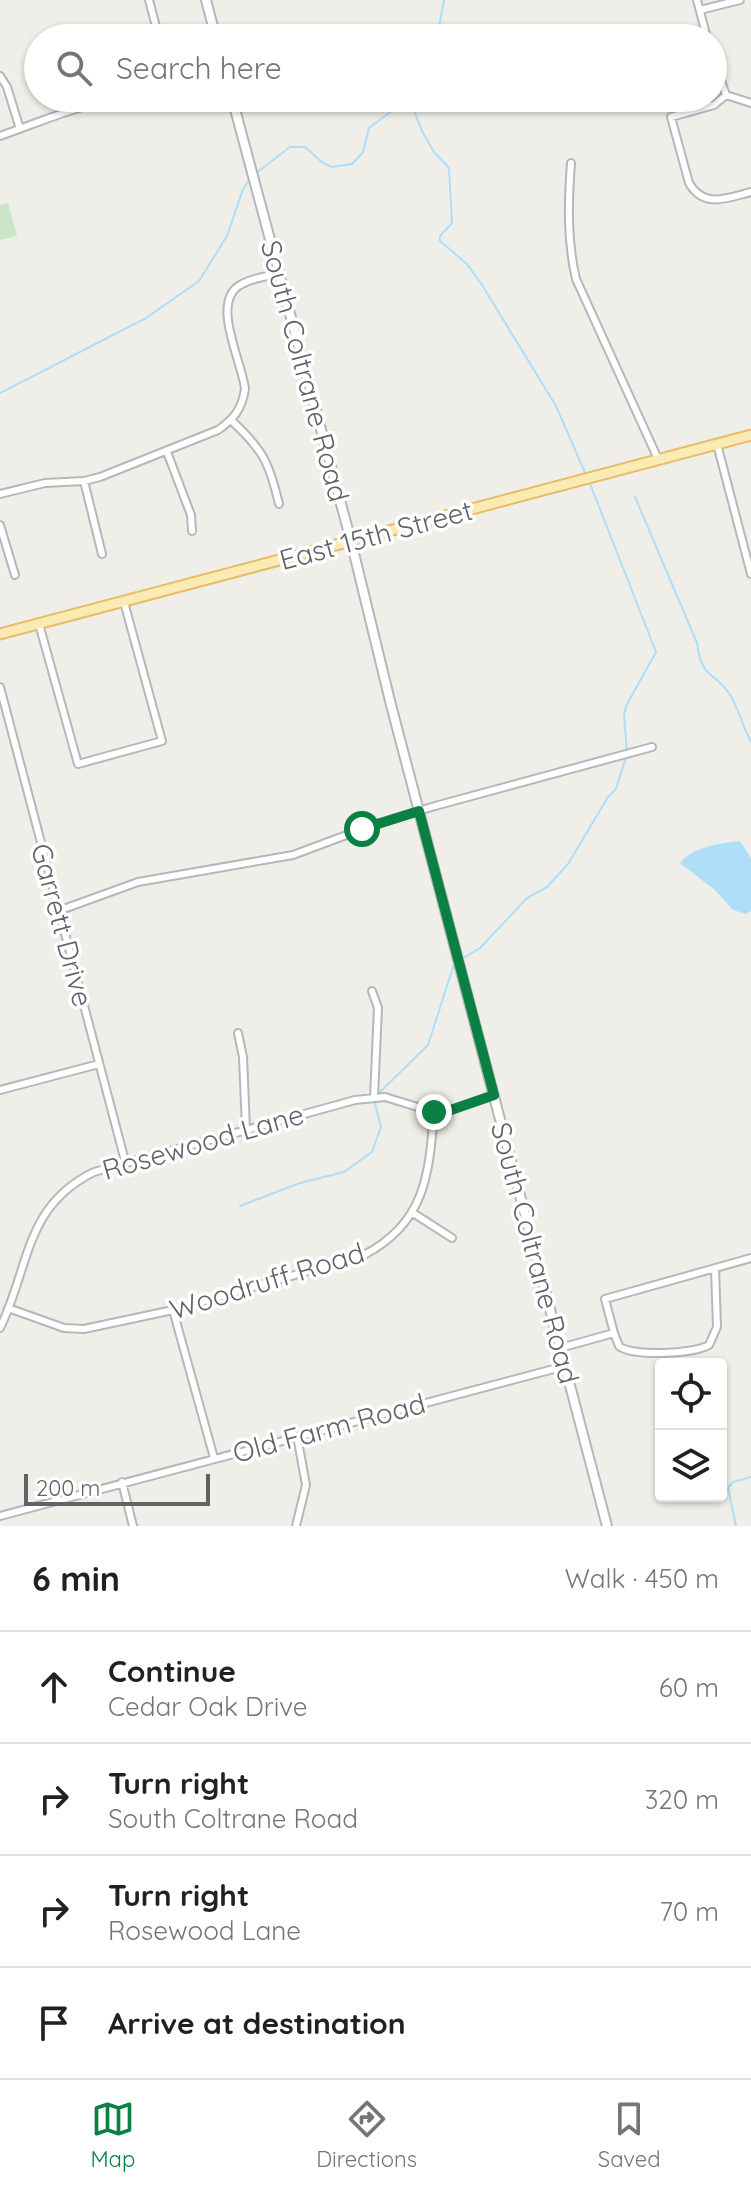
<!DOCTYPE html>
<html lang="en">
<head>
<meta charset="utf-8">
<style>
  body { margin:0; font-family:Quicksand,sans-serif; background:#f6f6f6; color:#202124 }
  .controls { position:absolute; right:24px; bottom:24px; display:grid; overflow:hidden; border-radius:8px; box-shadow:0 2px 6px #0004 }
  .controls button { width:72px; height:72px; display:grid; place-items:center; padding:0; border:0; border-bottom:2px solid #e0e0e0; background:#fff; color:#202124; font:40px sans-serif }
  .scale { position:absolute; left:24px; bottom:20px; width:186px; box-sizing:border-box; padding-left:8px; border:4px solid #5f6367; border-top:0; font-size:22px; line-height:28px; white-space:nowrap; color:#5f6367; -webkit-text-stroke:6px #fff; paint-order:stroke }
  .stop { position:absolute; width:24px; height:24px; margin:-18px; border:6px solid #0b8043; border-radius:50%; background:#fff }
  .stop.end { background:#0b8043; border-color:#fff; box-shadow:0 2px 8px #0008 }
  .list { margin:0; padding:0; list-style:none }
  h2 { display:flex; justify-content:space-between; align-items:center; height:104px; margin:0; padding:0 32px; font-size:34px }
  h2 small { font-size:26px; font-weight:400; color:#757577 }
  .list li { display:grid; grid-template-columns:52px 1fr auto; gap:24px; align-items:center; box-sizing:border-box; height:112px; padding:0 32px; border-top:2px solid #e0e0e0 }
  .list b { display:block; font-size:30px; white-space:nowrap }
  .list p { margin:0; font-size:26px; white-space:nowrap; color:#757577 }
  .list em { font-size:26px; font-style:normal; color:#757577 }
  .icon { flex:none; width:44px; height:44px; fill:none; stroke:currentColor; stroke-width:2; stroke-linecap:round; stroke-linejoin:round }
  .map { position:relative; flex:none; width:751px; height:1526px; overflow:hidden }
  .search { position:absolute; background:#fff; box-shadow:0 2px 6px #0004; left:24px; right:24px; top:24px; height:88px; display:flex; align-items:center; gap:20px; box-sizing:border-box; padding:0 28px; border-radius:44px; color:#757577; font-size:30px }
  .sheet { height:552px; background:#fff }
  nav { display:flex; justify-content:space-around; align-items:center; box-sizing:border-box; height:112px; border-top:2px solid #e0e0e0; background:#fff; font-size:22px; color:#757577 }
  nav a { display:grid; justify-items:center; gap:4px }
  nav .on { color:#0b8043 }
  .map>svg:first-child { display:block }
</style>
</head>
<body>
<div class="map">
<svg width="751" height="1526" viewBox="0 0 751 1526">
  <rect width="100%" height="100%" fill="#f0eee8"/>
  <!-- green -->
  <path fill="#c9e6c7" d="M8,203L17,236L0,240V205Z"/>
  <!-- water -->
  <path fill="#afdef9" d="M740,841L751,858V911L746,914L733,910L716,891L680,863C692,847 721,843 740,841Z"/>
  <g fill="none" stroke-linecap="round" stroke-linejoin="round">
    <!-- stream -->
    <path stroke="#afdef9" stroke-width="2" d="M437,38L444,0
      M409,98L422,131L434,152L449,168L452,223L440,236V241L467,264L482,285L556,406L586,475
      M255,174L290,147H305L323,163L332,167L352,164L363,152L369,128L408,99
      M0,393L146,318L199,281L227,236L243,189L250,179
      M589,481L656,652L626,706L624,716L627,753
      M635,497L697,643C702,682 715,670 730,695C739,710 743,727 751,742
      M460,960L480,948L527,898L547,887L568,864L608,797L616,789L625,760
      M377,1095L428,1045L454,964
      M240,1206L300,1183L344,1172L372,1152L381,1127L374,1100
      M736,1526L728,1488L733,1482L751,1477"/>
    <defs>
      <path id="street" d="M149,0L159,38
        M697,0L707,38
        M700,10L740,0
        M138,38L158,33
        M713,59L726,95L751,103
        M0,76L7,87L20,129
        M726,95L714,105L671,117L689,183C704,209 727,198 751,192
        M140,98L178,103L207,98
        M0,136C43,121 86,101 132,98
        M571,163C568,202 567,240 576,279L658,459
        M232,421C263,450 269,462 279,504
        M717,444L751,574
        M167,452L191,515L192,531
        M84,481L102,554
        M0,494L45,483L84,481L100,477L218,430C234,419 242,409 245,389C242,361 209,300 242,284C253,278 266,276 278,274
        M0,525L15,575
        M39,624L78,764L162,741L124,602
        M0,687L125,1161
        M58,911L138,882L293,855L376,824L435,806L652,747
        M372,991L378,1008L374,1097
        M238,1033L243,1057L246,1129
        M0,1090L99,1064
        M413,1213L452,1238
        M8,1308L64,1328L84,1329L173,1310L364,1255C425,1223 429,1176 434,1112
        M173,1310L214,1458
        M0,1328C30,1267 24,1206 94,1172L355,1100L385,1097L434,1112L448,1111L494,1095
        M614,1333L619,1346C632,1357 694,1354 709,1345L717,1327L715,1268
        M560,1348L614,1333L605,1299L751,1258
        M122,1482L133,1526
        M0,1516L565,1366
        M296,1526L306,1485L297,1436"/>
      <path id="secondary" d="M206,0L216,38
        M232,98L351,541L391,705L607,1526"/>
      <path id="primary" d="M0,634L751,435"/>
    </defs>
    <!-- street casing -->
    <use href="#street" stroke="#b5b8bb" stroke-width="10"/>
    <!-- secondary casing -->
    <use href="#secondary" stroke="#b4b7bb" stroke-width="12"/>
    <!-- primary casing -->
    <use href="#primary" stroke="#e8bc69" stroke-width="13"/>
    <!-- street -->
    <use href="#street" stroke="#fff" stroke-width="6"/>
    <!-- secondary -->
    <use href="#secondary" stroke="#fff" stroke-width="8"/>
    <!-- primary -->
    <use href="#primary" stroke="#faeab4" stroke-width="9"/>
  </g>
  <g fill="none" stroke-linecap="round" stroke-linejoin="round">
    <!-- route -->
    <path stroke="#0b8043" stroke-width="10" d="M362,829L419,811L494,1095L448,1111L434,1112"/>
  </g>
  <g text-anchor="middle" stroke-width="7" stroke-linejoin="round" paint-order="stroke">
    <!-- street labels -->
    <g font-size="28" fill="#5f6367" stroke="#fff">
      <text transform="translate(305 371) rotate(75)" y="10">South Coltrane Road</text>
      <text transform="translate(376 535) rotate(-15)" y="10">East 15th Street</text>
      <text transform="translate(62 925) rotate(75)" y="10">Garrett Drive</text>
      <text transform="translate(203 1142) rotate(-16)" y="10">Rosewood Lane</text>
      <text transform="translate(535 1253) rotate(75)" y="10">South Coltrane Road</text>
      <text transform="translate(267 1281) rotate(-17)" y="10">Woodruff Road</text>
      <text transform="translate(329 1428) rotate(-15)" y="10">Old Farm Road</text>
    </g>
  </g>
</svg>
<div class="controls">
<button><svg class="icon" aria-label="locate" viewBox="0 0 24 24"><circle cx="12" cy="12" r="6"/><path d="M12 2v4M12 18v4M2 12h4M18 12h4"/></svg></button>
<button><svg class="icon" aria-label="layers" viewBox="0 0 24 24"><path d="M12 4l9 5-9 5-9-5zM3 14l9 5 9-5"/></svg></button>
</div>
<div class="scale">200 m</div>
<div class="stop" style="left:362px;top:829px"></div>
<div class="stop end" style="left:434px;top:1112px"></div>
<div class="search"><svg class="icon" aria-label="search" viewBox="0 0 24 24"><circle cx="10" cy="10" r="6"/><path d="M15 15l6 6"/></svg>Search here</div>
</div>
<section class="sheet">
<h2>6 min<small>Walk · 450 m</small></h2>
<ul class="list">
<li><svg class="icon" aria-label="ahead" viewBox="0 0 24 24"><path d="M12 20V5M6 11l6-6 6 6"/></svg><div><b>Continue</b><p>Cedar Oak Drive</p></div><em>60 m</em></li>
<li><svg class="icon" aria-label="right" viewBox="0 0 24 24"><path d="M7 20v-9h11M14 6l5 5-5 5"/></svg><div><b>Turn right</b><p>South Coltrane Road</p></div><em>320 m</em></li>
<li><svg class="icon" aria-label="right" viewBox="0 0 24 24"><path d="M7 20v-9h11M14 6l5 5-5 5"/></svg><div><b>Turn right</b><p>Rosewood Lane</p></div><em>70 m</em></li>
<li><svg class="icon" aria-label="arrive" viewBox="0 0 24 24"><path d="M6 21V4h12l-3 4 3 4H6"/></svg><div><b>Arrive at destination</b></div></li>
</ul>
</section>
<nav>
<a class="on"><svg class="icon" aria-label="map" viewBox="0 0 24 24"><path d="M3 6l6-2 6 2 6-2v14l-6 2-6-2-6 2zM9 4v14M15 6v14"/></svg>Map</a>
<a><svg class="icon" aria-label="directions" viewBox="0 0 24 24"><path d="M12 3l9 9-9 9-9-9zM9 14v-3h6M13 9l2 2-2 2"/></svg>Directions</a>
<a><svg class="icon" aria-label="saved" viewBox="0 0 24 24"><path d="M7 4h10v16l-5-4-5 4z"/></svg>Saved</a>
</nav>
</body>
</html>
